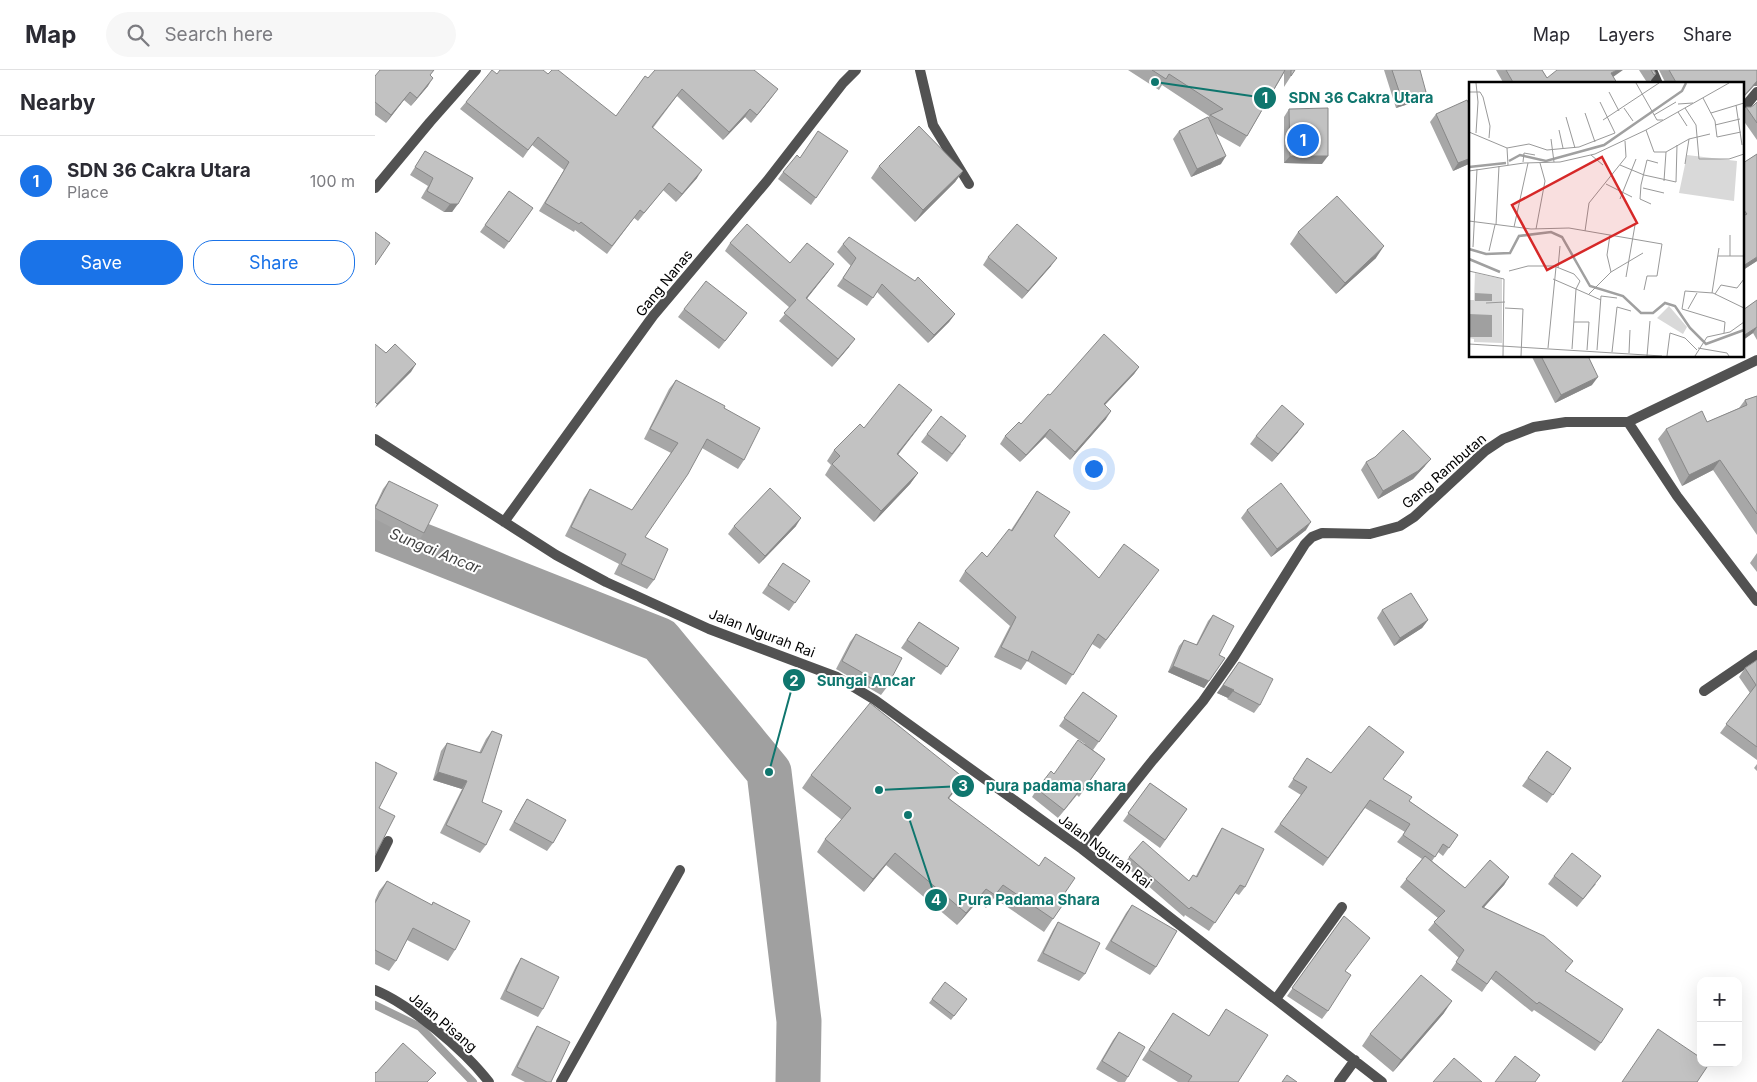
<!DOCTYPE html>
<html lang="en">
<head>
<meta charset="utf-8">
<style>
  body { margin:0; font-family:Inter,sans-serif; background:#f7f7f7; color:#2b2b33 }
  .controls { position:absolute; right:15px; bottom:15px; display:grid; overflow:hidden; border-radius:10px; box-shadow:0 5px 20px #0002 }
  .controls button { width:45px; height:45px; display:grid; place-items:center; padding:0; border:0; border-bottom:1px solid #e1e1e2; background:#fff; color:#2b2b33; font:25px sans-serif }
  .you { position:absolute; left:718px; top:398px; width:18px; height:18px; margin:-12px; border:4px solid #fff; border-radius:50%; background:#1a73e8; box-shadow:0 0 0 8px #1a73e833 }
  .badge { display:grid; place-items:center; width:32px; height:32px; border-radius:50%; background:#1a73e8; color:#fff; font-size:16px; font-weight:700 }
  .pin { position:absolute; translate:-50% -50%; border:2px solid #fff; box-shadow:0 1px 5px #0006 }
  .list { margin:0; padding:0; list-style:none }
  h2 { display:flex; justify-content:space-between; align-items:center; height:65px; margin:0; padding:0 20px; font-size:21px }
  h2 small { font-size:16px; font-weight:400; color:#7c7c81 }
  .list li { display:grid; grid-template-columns:32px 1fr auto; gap:15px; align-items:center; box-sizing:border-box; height:90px; padding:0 20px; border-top:1px solid #e1e1e2 }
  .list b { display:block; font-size:19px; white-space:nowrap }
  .list p { margin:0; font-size:16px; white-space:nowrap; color:#7c7c81 }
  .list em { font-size:16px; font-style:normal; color:#7c7c81 }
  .actions { display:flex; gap:10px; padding:15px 20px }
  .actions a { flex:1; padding:11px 0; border:1px solid #1a73e8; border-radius:20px; text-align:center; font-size:18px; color:#1a73e8 }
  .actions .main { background:#1a73e8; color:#fff }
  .icon { flex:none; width:28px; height:28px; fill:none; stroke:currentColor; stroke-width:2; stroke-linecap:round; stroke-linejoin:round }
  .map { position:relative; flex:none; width:1382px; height:1012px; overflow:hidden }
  header { display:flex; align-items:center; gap:30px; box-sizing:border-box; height:70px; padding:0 25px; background:#fff; border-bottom:1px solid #e1e1e2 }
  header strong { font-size:24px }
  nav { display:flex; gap:28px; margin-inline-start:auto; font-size:18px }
  .search { width:350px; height:45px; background:#f7f7f7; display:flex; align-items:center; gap:12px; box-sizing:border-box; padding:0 18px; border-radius:28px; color:#7c7c81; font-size:19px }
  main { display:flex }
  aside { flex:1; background:#fff }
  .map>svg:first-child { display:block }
</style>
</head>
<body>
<header>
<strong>Map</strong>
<div class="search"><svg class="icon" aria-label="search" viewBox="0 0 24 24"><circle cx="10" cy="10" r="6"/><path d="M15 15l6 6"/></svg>Search here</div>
<nav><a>Map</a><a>Layers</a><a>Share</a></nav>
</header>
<main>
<aside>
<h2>Nearby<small></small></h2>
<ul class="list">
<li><span class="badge">1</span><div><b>SDN 36 Cakra Utara</b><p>Place</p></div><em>100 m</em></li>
</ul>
<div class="actions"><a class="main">Save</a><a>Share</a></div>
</aside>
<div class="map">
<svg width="1382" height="1012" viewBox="0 0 1382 1012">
  <rect width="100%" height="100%" fill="#fff"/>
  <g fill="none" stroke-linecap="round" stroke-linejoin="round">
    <!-- stream -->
    <path stroke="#a0a0a0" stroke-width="8" d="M0,935L45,957L98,1012"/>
    <!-- river -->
    <path stroke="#a0a0a0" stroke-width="45" d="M0,457L285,570L394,702L424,951L423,1012"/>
    <!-- street -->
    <path stroke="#525252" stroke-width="10" d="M545,0L558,55L594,114
      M1277,0L1283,14
      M1368,39L1382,22
      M0,118L55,52L101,0
      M1253,352L1302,426L1382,531
      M0,369L181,485L231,512L334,559L462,607L500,630L707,779L1007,1012
      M129,452L278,246L392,111L468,13L481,0
      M1329,621L1382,585
      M707,779L778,690L828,631L859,587L930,474L937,467L947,463L995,464L1025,456L1039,447L1110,381L1128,369L1159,357L1191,352H1253L1382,290
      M0,797L13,771
      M0,920C36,935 90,981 114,1012
      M901,929L967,837
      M186,1012L305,800
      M964,1012L980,990"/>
  </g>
  <!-- wall -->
  <path fill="#a7a7a7" d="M59,0L55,5L53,16L36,36L29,30L11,53L0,45V6Z
    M753,0H920L909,17V3L872,66L865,77L840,63L846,94L816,107L798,69L804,61L833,48L834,46L787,15L784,20Z
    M1009,0H1045L1046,30L1021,38Z
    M1121,0H1167L1172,8L1238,7L1242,14H1129Z
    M1264,0H1279L1281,4L1273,14Z
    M1284,0H1382L1379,16L1368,14H1291Z
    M122,4H173L241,46L273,8L397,27L376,53L370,47L348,70L302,26L278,58L322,108L301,132L288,120L263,151L259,148L232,184L200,160L199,162L164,141L189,100L157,75L148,88L85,39L91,32Z
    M1382,32V70L1368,50V41L1371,37H1376L1379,35Z
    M1096,38V93L1078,101L1055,52L1061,44Z
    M914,39L947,94L909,93V47Z
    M50,81L98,108L77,142H69L46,128L53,116L35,105Z
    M473,81L436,135L403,109L408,102Z
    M1382,84V191L1368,200V93Z
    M504,96L588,101L580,112L540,152L496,108Z
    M134,121L158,138L129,179L105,162Z
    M923,162L1001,188L961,224L915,174Z
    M355,173L415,193L453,202L432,228L474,277L457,297L404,251L415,238L350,181Z
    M468,174L580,244L574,252L553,273L502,222L492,236L462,216L476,196L462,182Z
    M613,187L676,196L647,229L608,195Z
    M1382,230V270L1378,263L1368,270V240Z
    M309,239L366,251L344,279L303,247Z
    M1158,286H1213L1217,315L1180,333L1157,287Z
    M764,297L759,304L730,335L731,349L695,390L670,367L645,392L625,374L630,366L646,354L675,325Z
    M301,310L349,338L369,390L363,399L327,378L270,467L279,510L272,519L239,504L244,494L190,466L209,428L215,419L257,440L296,383L269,369L294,319Z
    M1382,326V465L1338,400L1307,416L1283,369L1291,359L1332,352L1364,338L1370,330Z
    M557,340L523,384L543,403L535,414L499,452L450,405L456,395L452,391L459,380L489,358Z
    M923,362L897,392L875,374L881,366Z
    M552,364L586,374L572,392L546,372Z
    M991,392L1050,396L1038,409L1003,429L986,400Z
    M14,411L49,463L43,471L0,449V436L8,419Z
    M662,421L679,466L724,508L777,509L725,579L717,574L691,615L652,591L646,600L619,587L635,556L584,511L590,501L612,487L636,460Z
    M872,440L931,460L896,487L866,448Z
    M359,456H421L384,494L353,464Z
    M1382,483V502L1375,493Z
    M408,493L435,511L414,541L387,523Z
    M1007,540L1053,550L1047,558L1019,576L1002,548Z
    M838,545L844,585L850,588L829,618L793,602L804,576L809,570L821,575L833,551Z
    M544,552L584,578L566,605L526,578Z
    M481,564L512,617L506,625L461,599L475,572Z
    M1382,590V690L1345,663L1375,623L1364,607L1370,598Z
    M864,592L885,635L879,643L852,629L853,628L842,623Z
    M708,622L742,646L718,680L730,689L704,727L702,725L683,748L657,727L662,719L679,704L710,674L684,656Z
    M117,661L107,732L111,775L105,783L65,763L87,719L58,710L66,681L72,673L104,683L111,669Z
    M1172,681L1196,698L1172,733L1147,716Z
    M932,688L956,703L1023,690L1008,709L1034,731L1083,765L1068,786L1063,782L1057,791L1090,818L1134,807L1129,815L1109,837L1191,901L1226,973L1220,981L1159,940L1157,942L1116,909L1107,922L1076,900L1084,888L1053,860L1063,848L1025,817L1047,789L1022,772L1030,762L990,738L948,796L899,762L926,725L913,717Z
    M1382,694V701L1379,698Z
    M436,705L589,708L574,728L685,830L689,833L669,862L619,828L611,838L603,831L582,855L511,795L489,822L442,782L450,769L467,750L427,718Z
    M775,713L812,739L785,778L748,751Z
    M152,729L178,773L172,781L134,760L147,737Z
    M847,758L870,817L864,825L860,823L834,861L810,845L809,847L749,795L754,787L814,811L821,806L842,766Z
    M1179,806L1221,814L1202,837L1173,814Z
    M12,811L80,880L73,891L32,870L21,891L14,901L0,894V830L4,821Z
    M757,835L781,897L775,905L730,879L751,843Z
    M969,846L970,901L953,941L947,949L912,926Z
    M683,852L710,904L704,911L662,891L678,860Z
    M146,888L168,939L163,947L125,929L141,896Z
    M557,929H592L576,950L554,933Z
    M851,939L863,1012H803L767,990L798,943L834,966Z
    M1069,943L1018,1002L987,976L995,964Z
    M162,956L176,1012H150L136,1005L157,964Z
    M744,962L753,1007L750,1012H743L721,999L738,970Z"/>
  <!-- shaded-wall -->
  <path fill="#888" d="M1242,0H1248L1231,12L1236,3Z
    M58,8L53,16L36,36L42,28Z
    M1382,11V16H1379L1368,28V26Z
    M403,19L397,27L376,53L382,45Z
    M35,22L29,30L11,53L16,45Z
    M1051,22L1046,30L1021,38L1027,30Z
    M375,39L370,47L348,70L354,62Z
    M851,86L846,94L816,107L822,99Z
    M915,86H953L947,94L909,93Z
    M1096,88V93L1078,101L1083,93Z
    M327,100L322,108L301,132L307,124Z
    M588,101L580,112L540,152L548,140Z
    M75,134H83L77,142H69Z
    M1009,176L1001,188L961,224L970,213Z
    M1382,187V191L1368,200V196Z
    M682,188L676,196L647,229L653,221Z
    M459,194L453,202L426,236L431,228Z
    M580,244L574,252L553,273L559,265Z
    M1382,257L1378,263L1368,270V266Z
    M480,269L474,277L457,297L463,289Z
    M41,294L36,302L0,338L2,334Z
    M764,297L759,304L723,342L729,334Z
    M1223,307L1217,315L1180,333L1186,325Z
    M557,340L549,351L515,395L522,384Z
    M736,341L731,349L695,390L700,382Z
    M929,354L923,362L897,392L903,384Z
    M675,359L670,367L645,392L651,385Z
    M1056,389L1050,396L1038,409L1003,429L1008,421Z
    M1345,390L1338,400L1307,416L1314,405Z
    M543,403L535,414L499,452L506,441Z
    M426,448L421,456L384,494L390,486Z
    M936,452L931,460L896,487L902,479Z
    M1053,550L1047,558L1019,576L1025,568Z
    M798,596L834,611L829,618L793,602Z
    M848,615L859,620L853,628L842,623Z
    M63,702L92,711L87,719L58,710Z
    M589,708L580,721L564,740L573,728Z
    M520,783L511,795L489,822L498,809Z
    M1134,807L1129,815L1102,845L1107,837Z
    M611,819L603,831L582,855L591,843Z
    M1077,931L1069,943L1018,1002L1026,990Z"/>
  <!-- building -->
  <path fill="#c2c2c2" stroke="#888" d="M5,0H59L55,5L58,8L42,28L35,22L16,45L0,32V6Z
    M117,0L122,4L125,0H168L173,4L177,0H183L241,46L270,6L273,8L280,0H379L403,19L382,45L375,39L354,62L307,19L277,57L327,100L307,124L294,113L269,143L265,140L237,176L206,152L204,154L170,133L194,92L163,67L153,80L91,32Z
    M777,0H910L872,66L835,45L848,39L794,4L791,9Z
    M916,0H920L916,6Z
    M1017,0H1045L1051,22L1027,30Z
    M1131,0H1167L1172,8L1182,0H1242L1236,3L1242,13L1241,14H1139Z
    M1276,0H1279L1281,4L1279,5Z
    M1294,0H1382V11L1368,27V14H1302Z
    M1092,30L1096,38V88L1083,93L1061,44Z
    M1382,32V53L1371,37H1376L1379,35Z
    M953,38V86H915L914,39Z
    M833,47L851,86L822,99L804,61Z
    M544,56L588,101L548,140L504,96Z
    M443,61L473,81L441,128L408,102L422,85L425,88Z
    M50,81L98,108L83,134H75L52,121L58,108L40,97Z
    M1382,84V187L1368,196V146L1372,144L1368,139V93Z
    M134,121L158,138L134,172L110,155Z
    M962,126L1009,176L970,213L923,162Z
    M372,154L415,193L432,173L459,194L431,228L480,269L463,289L409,243L421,230L355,173Z
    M642,154L682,188L653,221L613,187Z
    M0,162L15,173L0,195Z
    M474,167L540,211L543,207L580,244L559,265L507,214L498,228L468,208L481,188L468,174Z
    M331,211L372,243L350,271L309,239Z
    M1382,230V257L1368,266V240Z
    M729,264L764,297L729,334L736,341L700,382L675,359L651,385L630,366L644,352L646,354L673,324L675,325Z
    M0,274L11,283L20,274L41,294L2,334L0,332Z
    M1166,286H1213L1223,307L1186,325Z
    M301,310L350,336L349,338L385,358L369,390L332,369L313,404L270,467L293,479L279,510L246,494L251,484L196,457L215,419L257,440L303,373L275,359Z
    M524,314L557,340L522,384L543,403L506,441L457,394L465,386L459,380L485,354L489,358Z
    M1382,326V444L1345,390L1314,405L1291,359L1327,341L1332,352L1372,335L1370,330Z
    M907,335L929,354L903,384L881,366Z
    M566,346L591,366L577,384L552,364Z
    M1028,360L1056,389L1043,401L1008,421L991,392L1000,387Z
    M14,411L63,435L49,463L0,438Z
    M906,413L936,452L902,479L872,440Z
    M395,418L426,448L390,486L359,456Z
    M662,421L695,442L679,466L724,508L749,474L784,500L731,570L723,564L698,605L657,581L653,591L626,577L641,547L590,501L607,482L612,487L634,459L637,461Z
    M408,493L435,511L420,533L393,515Z
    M1036,523L1053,550L1025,568L1007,540Z
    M838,545L859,556L844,585L850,588L834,611L798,596L809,570L822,575Z
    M544,552L584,578L572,597L532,570Z
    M481,564L527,588L512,617L467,591Z
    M1382,590V677L1351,654L1381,615L1370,598Z
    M864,592L898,609L885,635L858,621L859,620L848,615Z
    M708,622L742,646L724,672L689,648Z
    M495,633L589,708L573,728L664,796L670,787L700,808L685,830L689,833L678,849L628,815L620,825L611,819L591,843L520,783L498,809L450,769L476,738L436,705Z
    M994,656L1029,682L1008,709L1037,727L1034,731L1083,765L1074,778L1068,774L1060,787L1028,765L1035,754L995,730L953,788L905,754L932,717L918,709L932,688L956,703Z
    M117,661L127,665L107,732L127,741L111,775L71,755L92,711L63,702L72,673L106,683Z
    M703,670L730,689L709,719L707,717L689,740L662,719L676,701L679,704Z
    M1172,681L1196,698L1178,725L1153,708Z
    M0,692L22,703L4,738L20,746L0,785Z
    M775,713L812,739L790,770L753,743Z
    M152,729L191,750L178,773L139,752Z
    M847,758L889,779L870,817L865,815L840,853L816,837L814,839L754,787L768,771L814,811L818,805L822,807Z
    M1197,783L1226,806L1208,829L1179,806Z
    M1050,786L1090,818L1115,790L1134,807L1107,837L1169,866L1198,891L1190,901L1248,939L1226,973L1164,932L1162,934L1121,901L1112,914L1081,892L1089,880L1059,852L1070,841L1031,809Z
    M12,811L57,835L58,832L95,851L80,880L38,858L21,891L0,880V833Z
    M757,835L802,861L781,897L736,871Z
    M969,846L995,868L970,901L976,905L953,941L917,918Z
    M683,852L725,873L710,904L668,883Z
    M146,888L184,907L168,939L131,921Z
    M1046,905L1077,931L1026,990L995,964Z
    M570,912L592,929L579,946L557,929Z
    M851,939L893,965L863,1012H813L817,1006L774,980L798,943L834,966Z
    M162,956L195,972L176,1012H172L142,997Z
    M1283,959L1326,988V993H1333L1334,994L1322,1012H1247Z
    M744,962L770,977L753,1007L727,991Z
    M28,973L61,1003L52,1012H0V1002L1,1003Z
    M1140,986L1165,1005L1160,1012H1120Z
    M1079,988L1107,1012H1058Z
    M912,1005L922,1012H907Z"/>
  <g text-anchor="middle" stroke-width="4" stroke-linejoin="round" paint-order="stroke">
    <!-- street labels -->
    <g font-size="14" fill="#000" stroke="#fff">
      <text transform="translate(289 213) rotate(-51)" y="5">Gang Nanas</text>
      <text transform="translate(1069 401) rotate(-41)" y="5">Gang Rambutan</text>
      <text transform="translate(387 563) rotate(21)" y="5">Jalan Ngurah Rai</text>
      <text transform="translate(730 781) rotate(37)" y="5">Jalan Ngurah Rai</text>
      <text transform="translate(68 952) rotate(40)" y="5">Jalan Pisang</text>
    </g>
    <!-- water labels -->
    <g font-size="15" font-style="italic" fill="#414141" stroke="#fff">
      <text transform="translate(60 481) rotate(22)" y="5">Sungai Ancar</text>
    </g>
  </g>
  <!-- overview -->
  <g transform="translate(1094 12)">
    <rect width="275" height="275" fill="#fff"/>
    <path d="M218,73L268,79L265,119L210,111ZM6,191L33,197V261L5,260V257L0,256V218H5ZM200,224L218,245L214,252L188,236Z" fill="#d9d9d9"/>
    <path d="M6,211L23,212V219H6ZM0,232L23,233V255H0Z" fill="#a0a0a0"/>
    <path fill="none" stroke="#a0a0a0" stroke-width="2.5" d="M40,79L51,73L77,79L135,63L213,9L217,1M0,85L37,81M0,167L17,172L41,171L50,154L82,150L93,155L121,204L154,214L172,231H184L196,221L206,224L221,246L237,262L275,248M0,177L31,190"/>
    <path fill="none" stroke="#999" stroke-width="1" d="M7,1L9,20L7,51M167,1L188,38H194M0,10H11L14,15L21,44L20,56M140,10L150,29M234,16L246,39L248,55L272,50M209,22L224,21M267,23L273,63M155,26L164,39M216,26L227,43L230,77H260L275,72M209,30L218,44M116,31L126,60M242,31L275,21M185,33L207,20M97,35L106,66M134,38L190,1M246,43L271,37M90,48L94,66M177,48L185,70H197L220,57L241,52M0,50L38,66L60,62L78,68L110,65L146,51L131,20M82,57L85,80M38,66L39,83M122,73L134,83M54,80L55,71L66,73M216,82L220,57M151,83L175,93L207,100L208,63M0,89L55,81L91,80L126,72L177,48L260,1M195,99L197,70M137,102L163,115M174,106L195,111M151,117L167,77M182,122L171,117L172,103L178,78L189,81M0,139L62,147L100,146L193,162L188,194H178L175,208M27,143L30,84M45,145L59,81M67,147L76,99L71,81M116,149L120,121L157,75L156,59M141,153L138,173L142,190M4,165L8,87M20,169L26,143M249,174H275M261,174V153M89,186L91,164M0,189L35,197L34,274M40,189L59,184H85L105,192L111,199L107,207L132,218M157,195L166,143M84,197L107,207L103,267M243,211L250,166M120,212L142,190L174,171M246,212L252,203L268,206L275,197M17,221L36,220M36,226L54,227L52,274M219,227L228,211M105,240H120L118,268M255,251L256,240L213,227L216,209L244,211L275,226M0,262L193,274M79,266L87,185M229,266L258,271L260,274M128,268L132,214L148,216M143,270L148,225L162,229M160,271L161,248M178,274L181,239M198,274L201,251L216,256L228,268M226,274L238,255L261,250L275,240"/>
    <path fill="#d62828" fill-opacity="0.15" stroke="#d62828" stroke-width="2.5" d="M133,75L168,141L78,188L43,123Z"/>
    <rect width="275" height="275" fill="none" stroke="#000" stroke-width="2.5"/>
  </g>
  <!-- callouts -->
  <path fill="none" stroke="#0f766e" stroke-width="2" d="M780 12L890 28M394 702L419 610M504 720L588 716M533 745L561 830"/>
  <g fill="#0f766e" stroke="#fff" stroke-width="2">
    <circle cx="780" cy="12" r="5"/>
    <circle cx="394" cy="702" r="5"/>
    <circle cx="504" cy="720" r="5"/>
    <circle cx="533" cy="745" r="5"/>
    <circle cx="890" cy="28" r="12"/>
    <circle cx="419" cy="610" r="12"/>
    <circle cx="588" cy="716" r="12"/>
    <circle cx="561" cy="830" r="12"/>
  </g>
  <g font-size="15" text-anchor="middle" font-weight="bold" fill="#fff">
    <text x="890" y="33">1</text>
    <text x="419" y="616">2</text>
    <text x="588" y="721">3</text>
    <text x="561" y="835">4</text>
  </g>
  <g font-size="15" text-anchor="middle" font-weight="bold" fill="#0f766e" stroke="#fff" stroke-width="4" stroke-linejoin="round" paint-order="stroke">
    <text x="986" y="33">SDN 36 Cakra Utara</text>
    <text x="491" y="616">Sungai Ancar</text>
    <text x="681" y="721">pura padama shara</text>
    <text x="654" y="835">Pura Padama Shara</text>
  </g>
</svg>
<div class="controls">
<button>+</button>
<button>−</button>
</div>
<div class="you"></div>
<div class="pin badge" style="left:928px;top:70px">1</div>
</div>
</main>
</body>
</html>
